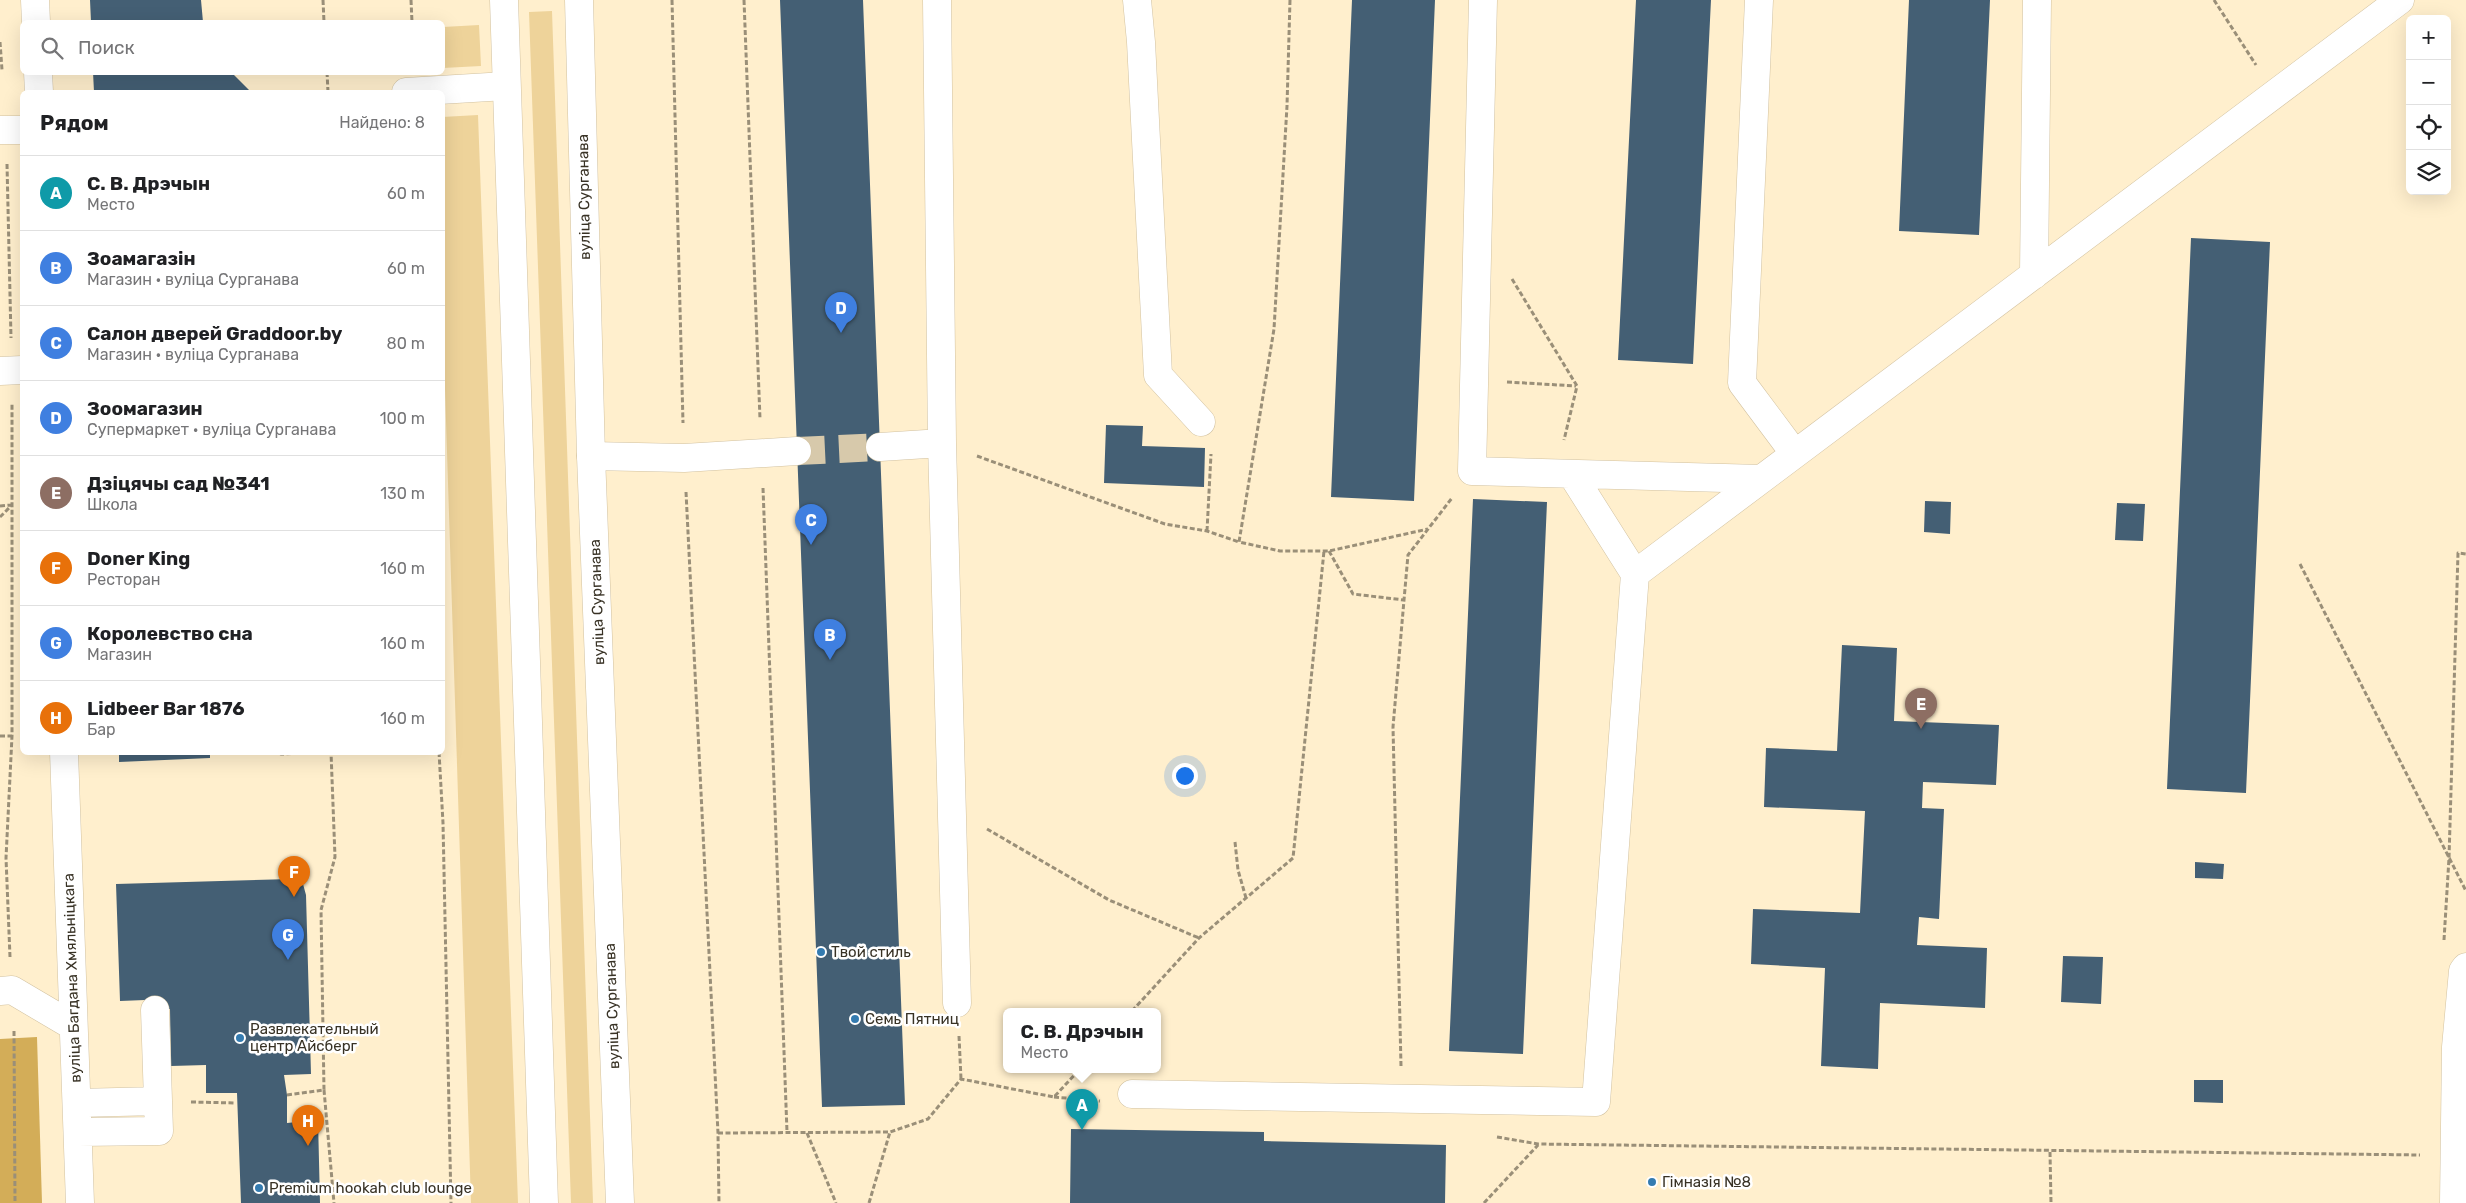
<!DOCTYPE html>
<html lang="ru">
<head>
<meta charset="utf-8">
<style>
  body { margin:0; font-family:Rubik,sans-serif; background:#f6f6f6; color:#202124 }
  .controls { position:absolute; right:15px; top:15px; display:grid; overflow:hidden; border-radius:8px; box-shadow:0 5px 20px #0002 }
  .controls button { width:45px; height:45px; display:grid; place-items:center; padding:0; border:0; border-bottom:1px solid #e0e0e0; background:#fff; color:#202124; font:25px sans-serif }
  .you { position:absolute; left:1184px; top:775px; width:18px; height:18px; margin:-12px; border:4px solid #fff; border-radius:50%; background:#1a73e8; box-shadow:0 0 0 8px #1a73e833 }
  .badge { display:grid; place-items:center; width:32px; height:32px; border-radius:50%; background:#ea580c; color:#fff; font-size:16px; font-weight:700 }
  .pin { position:absolute; translate:-50% -41px; filter:drop-shadow(0 1px 2px #0008) }
  .pin::after { content:''; position:absolute; top:26px; width:18px; height:15px; background:inherit; clip-path:polygon(0 0,100% 0,50% 100%) }
  .popup { position:absolute; left:1003px; top:1008px; width:158px; height:65px; box-sizing:border-box; display:grid; place-content:center; border-radius:8px; background:#fff; filter:drop-shadow(0 1px 4px #0005); font-size:16px; white-space:nowrap; color:#757577 }
  .popup b { font-size:19px; color:#202124 }
  .popup::after { content:''; position:absolute; left:50%; top:100%; margin-left:-10px; border:10px solid transparent; border-top-color:#fff }
  .list { margin:0; padding:0; list-style:none }
  h2 { display:flex; justify-content:space-between; align-items:center; height:65px; margin:0; padding:0 20px; font-size:21px }
  h2 small { font-size:16px; font-weight:400; color:#757577 }
  .list li { display:grid; grid-template-columns:32px 1fr auto; gap:15px; align-items:center; box-sizing:border-box; height:75px; padding:0 20px; border-top:1px solid #e0e0e0 }
  .list b { display:block; font-size:19px; white-space:nowrap }
  .list p { margin:0; font-size:16px; white-space:nowrap; color:#757577 }
  .list em { font-size:16px; font-style:normal; color:#757577 }
  .icon { flex:none; width:28px; height:28px; fill:none; stroke:currentColor; stroke-width:2; stroke-linecap:round; stroke-linejoin:round }
  .map { position:relative; flex:none; width:2466px; height:1203px; overflow:hidden }
  .search { position:absolute; background:#fff; box-shadow:0 5px 20px #0002; left:20px; top:20px; width:425px; height:55px; display:flex; align-items:center; gap:12px; box-sizing:border-box; padding:0 18px; border-radius:8px; color:#757577; font-size:19px }
  .panel { position:absolute; background:#fff; box-shadow:0 5px 20px #0002; left:20px; top:90px; width:425px; height:665px; border-radius:8px }
  .map>svg:first-child { display:block }
</style>
</head>
<body>
<div class="map">
<svg width="2466" height="1203" viewBox="0 0 2466 1203">
  <rect width="100%" height="100%" fill="#ffefcd"/>
  <!-- green -->
  <path fill="#eed39a" d="M552,11L593,1203H571L529,12Z
    M479,25L481,66L443,68V27Z
    M478,115L518,1203H471L443,326L442,117Z"/>
  <!-- forest -->
  <path fill="#d3ad58" d="M37,1037L42,1203H0V1039Z"/>
  <!-- building -->
  <path fill="#445f74" d="M90,0H201L203,22H91Z
    M780,0H863L905,1105L822,1107Z
    M1352,0H1435L1414,501L1331,497Z
    M1636,0H1711L1693,364L1618,360Z
    M1909,0H1990L1979,235L1899,231Z
    M93,72H231L251,92H94Z
    M2191,238L2270,242L2246,793L2167,789Z
    M1106,425L1143,426L1142,446L1205,448L1204,487L1104,483Z
    M1473,499L1547,502L1523,1054L1449,1051Z
    M1925,501L1951,502L1950,534L1924,532Z
    M2117,503L2145,504L2143,541L2115,540Z
    M1842,645L1897,648L1894,721L1999,725L1996,785L1923,782L1922,808L1944,809L1939,919L1919,917L1917,945L1987,948L1985,1008L1880,1003L1878,1069L1821,1066L1825,968L1751,964L1753,909L1860,913L1865,811L1764,807L1766,748L1837,751Z
    M119,752H210V758L119,762Z
    M2195,862L2224,864L2223,879L2195,878Z
    M292,879L303,884L306,895L311,1074L284,1075L287,1095V1123L318,1120L320,1203H241L237,1093H206V1065L171,1066L170,1009L146,1011L145,1000L120,1001L116,884Z
    M2063,956L2103,957L2101,1004L2061,1002Z
    M2194,1080H2223V1103L2194,1102Z
    M1071,1129L1264,1132V1141L1446,1145L1445,1203H1070Z"/>
  <g fill="none" stroke-linecap="round" stroke-linejoin="round">
    <!-- minor-tunnel -->
    <path stroke="#d7c9ab" stroke-width="28" stroke-dasharray="28 14" stroke-linecap="butt" d="M797,451L880,447"/>
    <defs>
      <path id="minor" d="M35,0L36,22
        M937,0L942,443L957,1003
        M1137,0L1141,42L1158,375L1201,422
        M1483,0L1472,471L1761,479
        M1759,0L1742,383L1795,454
        M38,72L39,92
        M406,92L506,86
        M0,130H22
        M2034,275L2037,0
        M0,371L22,370
        M880,447L942,443
        M591,456L684,458L797,451
        M1635,574L2400,0
        M64,752L80,1203
        M0,991L12,990L73,1026
        M1132,1094L1596,1102L1635,574L1573,476
        M77,1103L158,1101
        M78,1132L159,1131L155,1010
        M2454,1203L2456,1047L2463,971L2466,967"/>
      <path id="major" d="M504,0L544,1203
        M579,0L591,456L620,1203"/>
    </defs>
    <!-- minor casing -->
    <use href="#minor" stroke="#d2c2a1" stroke-width="29"/>
    <!-- major casing -->
    <use href="#major" stroke="#d2c2a1" stroke-width="29"/>
    <!-- path -->
    <path stroke="#9a8f78" stroke-width="3" stroke-dasharray="5 2.5" stroke-linecap="butt" d="M323,0L324,22
      M411,0L412,22
      M672,0L683,423
      M744,0L760,419
      M1290,0L1287,106L1274,329L1239,542L1280,551H1329L1428,529
      M2214,0L2256,65
      M0,42L2,70
      M327,72L328,92
      M7,164L11,338
      M1512,279L1577,386L1564,440
      M1507,382L1576,386
      M977,456L1165,524L1207,531L1239,542
      M763,488L787,1132
      M686,492L718,1133L719,1203
      M0,506L11,505
      M0,517L11,506
      M1207,531L1211,454
      M1329,551L1353,594L1404,600
      M2300,564L2466,891
      M0,736H12
      M281,752V754L333,752
      M439,752L443,823L451,1203
      M987,829L1109,900L1199,938
      M1235,842L1238,870L1246,898
      M2444,940L2449,858L2458,553L2466,554
      M10,957L6,858L12,736V404
      M1132,1011L1199,938L1293,858L1324,551
      M14,1031L15,1203
      M959,1036L961,1079
      M1401,1066L1393,727L1404,600L1408,555L1452,498
      M324,1090L334,1203
      M287,1095L324,1090L321,910L335,857L331,752
      M1054,1097L1100,1101
      M191,1102L236,1103
      M718,1133L890,1132L928,1119L961,1079L1054,1097L1080,1069
      M807,1133L836,1203
      M1497,1137L1538,1144L2420,1155
      M2050,1152L2051,1203
      M869,1203L890,1132
      M1484,1203L1538,1145"/>
    <!-- minor -->
    <use href="#minor" stroke="#fff" stroke-width="28"/>
    <!-- major -->
    <use href="#major" stroke="#fff" stroke-width="28"/>
  </g>
  <!-- markers -->
  <g fill="#347bb0" stroke="#fff" stroke-width="2">
    <circle cx="821" cy="952" r="5"/>
    <circle cx="855" cy="1019" r="5"/>
    <circle cx="240" cy="1038" r="5"/>
    <circle cx="1652" cy="1182" r="5"/>
    <circle cx="259" cy="1188" r="5"/>
  </g>
  <g text-anchor="middle" stroke-width="5" stroke-linejoin="round" paint-order="stroke">
    <!-- street labels -->
    <g font-size="15" fill="#383225" stroke="#fff">
      <text transform="translate(584 197) rotate(-91)" y="5">вуліца Сурганава</text>
      <text transform="translate(597 602) rotate(-92)" y="5">вуліца Сурганава</text>
      <text transform="translate(72 978) rotate(-92)" y="5">вуліца Багдана Хмяльніцкага</text>
      <text transform="translate(612 1006) rotate(-92)" y="5">вуліца Сурганава</text>
    </g>
    <!-- poi labels -->
    <g font-size="15" fill="#383225" stroke="#fff" text-anchor="start">
      <text x="831" y="957">Твой стиль</text>
      <text x="865" y="1024">Семь Пятниц</text>
      <text x="250" y="1034">Развлекательный<tspan x="250" dy="17">центр Айсберг</tspan></text>
      <text x="1662" y="1187">Гімназія №8</text>
      <text x="269" y="1193">Premium hookah club lounge</text>
    </g>
  </g>
</svg>
<div class="controls">
<button>+</button>
<button>−</button>
<button><svg class="icon" aria-label="locate" viewBox="0 0 24 24"><circle cx="12" cy="12" r="6"/><path d="M12 2v4M12 18v4M2 12h4M18 12h4"/></svg></button>
<button><svg class="icon" aria-label="layers" viewBox="0 0 24 24"><path d="M12 4l9 5-9 5-9-5zM3 14l9 5 9-5"/></svg></button>
</div>
<div class="you"></div>
<div class="pin badge" style="left:1082px;top:1130px;background:#0f9aa8">A</div>
<div class="popup"><b>С. В. Дрэчын</b>Место</div>
<div class="pin badge" style="left:830px;top:660px;background:#3f7fe0">B</div>
<div class="pin badge" style="left:811px;top:545px;background:#3f7fe0">C</div>
<div class="pin badge" style="left:841px;top:333px;background:#3f7fe0">D</div>
<div class="pin badge" style="left:1921px;top:729px;background:#8d6e63">E</div>
<div class="pin badge" style="left:294px;top:897px;background:#e8710a">F</div>
<div class="pin badge" style="left:288px;top:960px;background:#3f7fe0">G</div>
<div class="pin badge" style="left:308px;top:1146px;background:#e8710a">H</div>
<div class="search"><svg class="icon" aria-label="search" viewBox="0 0 24 24"><circle cx="10" cy="10" r="6"/><path d="M15 15l6 6"/></svg>Поиск</div>
<section class="panel">
<h2>Рядом<small>Найдено: 8</small></h2>
<ul class="list">
<li><span class="badge" style="background:#0f9aa8">A</span><div><b>С. В. Дрэчын</b><p>Место</p></div><em>60 m</em></li>
<li><span class="badge" style="background:#3f7fe0">B</span><div><b>Зоамагазін</b><p>Магазин · вуліца Сурганава</p></div><em>60 m</em></li>
<li><span class="badge" style="background:#3f7fe0">C</span><div><b>Салон дверей Graddoor.by</b><p>Магазин · вуліца Сурганава</p></div><em>80 m</em></li>
<li><span class="badge" style="background:#3f7fe0">D</span><div><b>Зоомагазин</b><p>Супермаркет · вуліца Сурганава</p></div><em>100 m</em></li>
<li><span class="badge" style="background:#8d6e63">E</span><div><b>Дзіцячы сад №341</b><p>Школа</p></div><em>130 m</em></li>
<li><span class="badge" style="background:#e8710a">F</span><div><b>Doner King</b><p>Ресторан</p></div><em>160 m</em></li>
<li><span class="badge" style="background:#3f7fe0">G</span><div><b>Королевство сна</b><p>Магазин</p></div><em>160 m</em></li>
<li><span class="badge" style="background:#e8710a">H</span><div><b>Lidbeer Bar 1876</b><p>Бар</p></div><em>160 m</em></li>
</ul>
</section>
</div>
</body>
</html>
